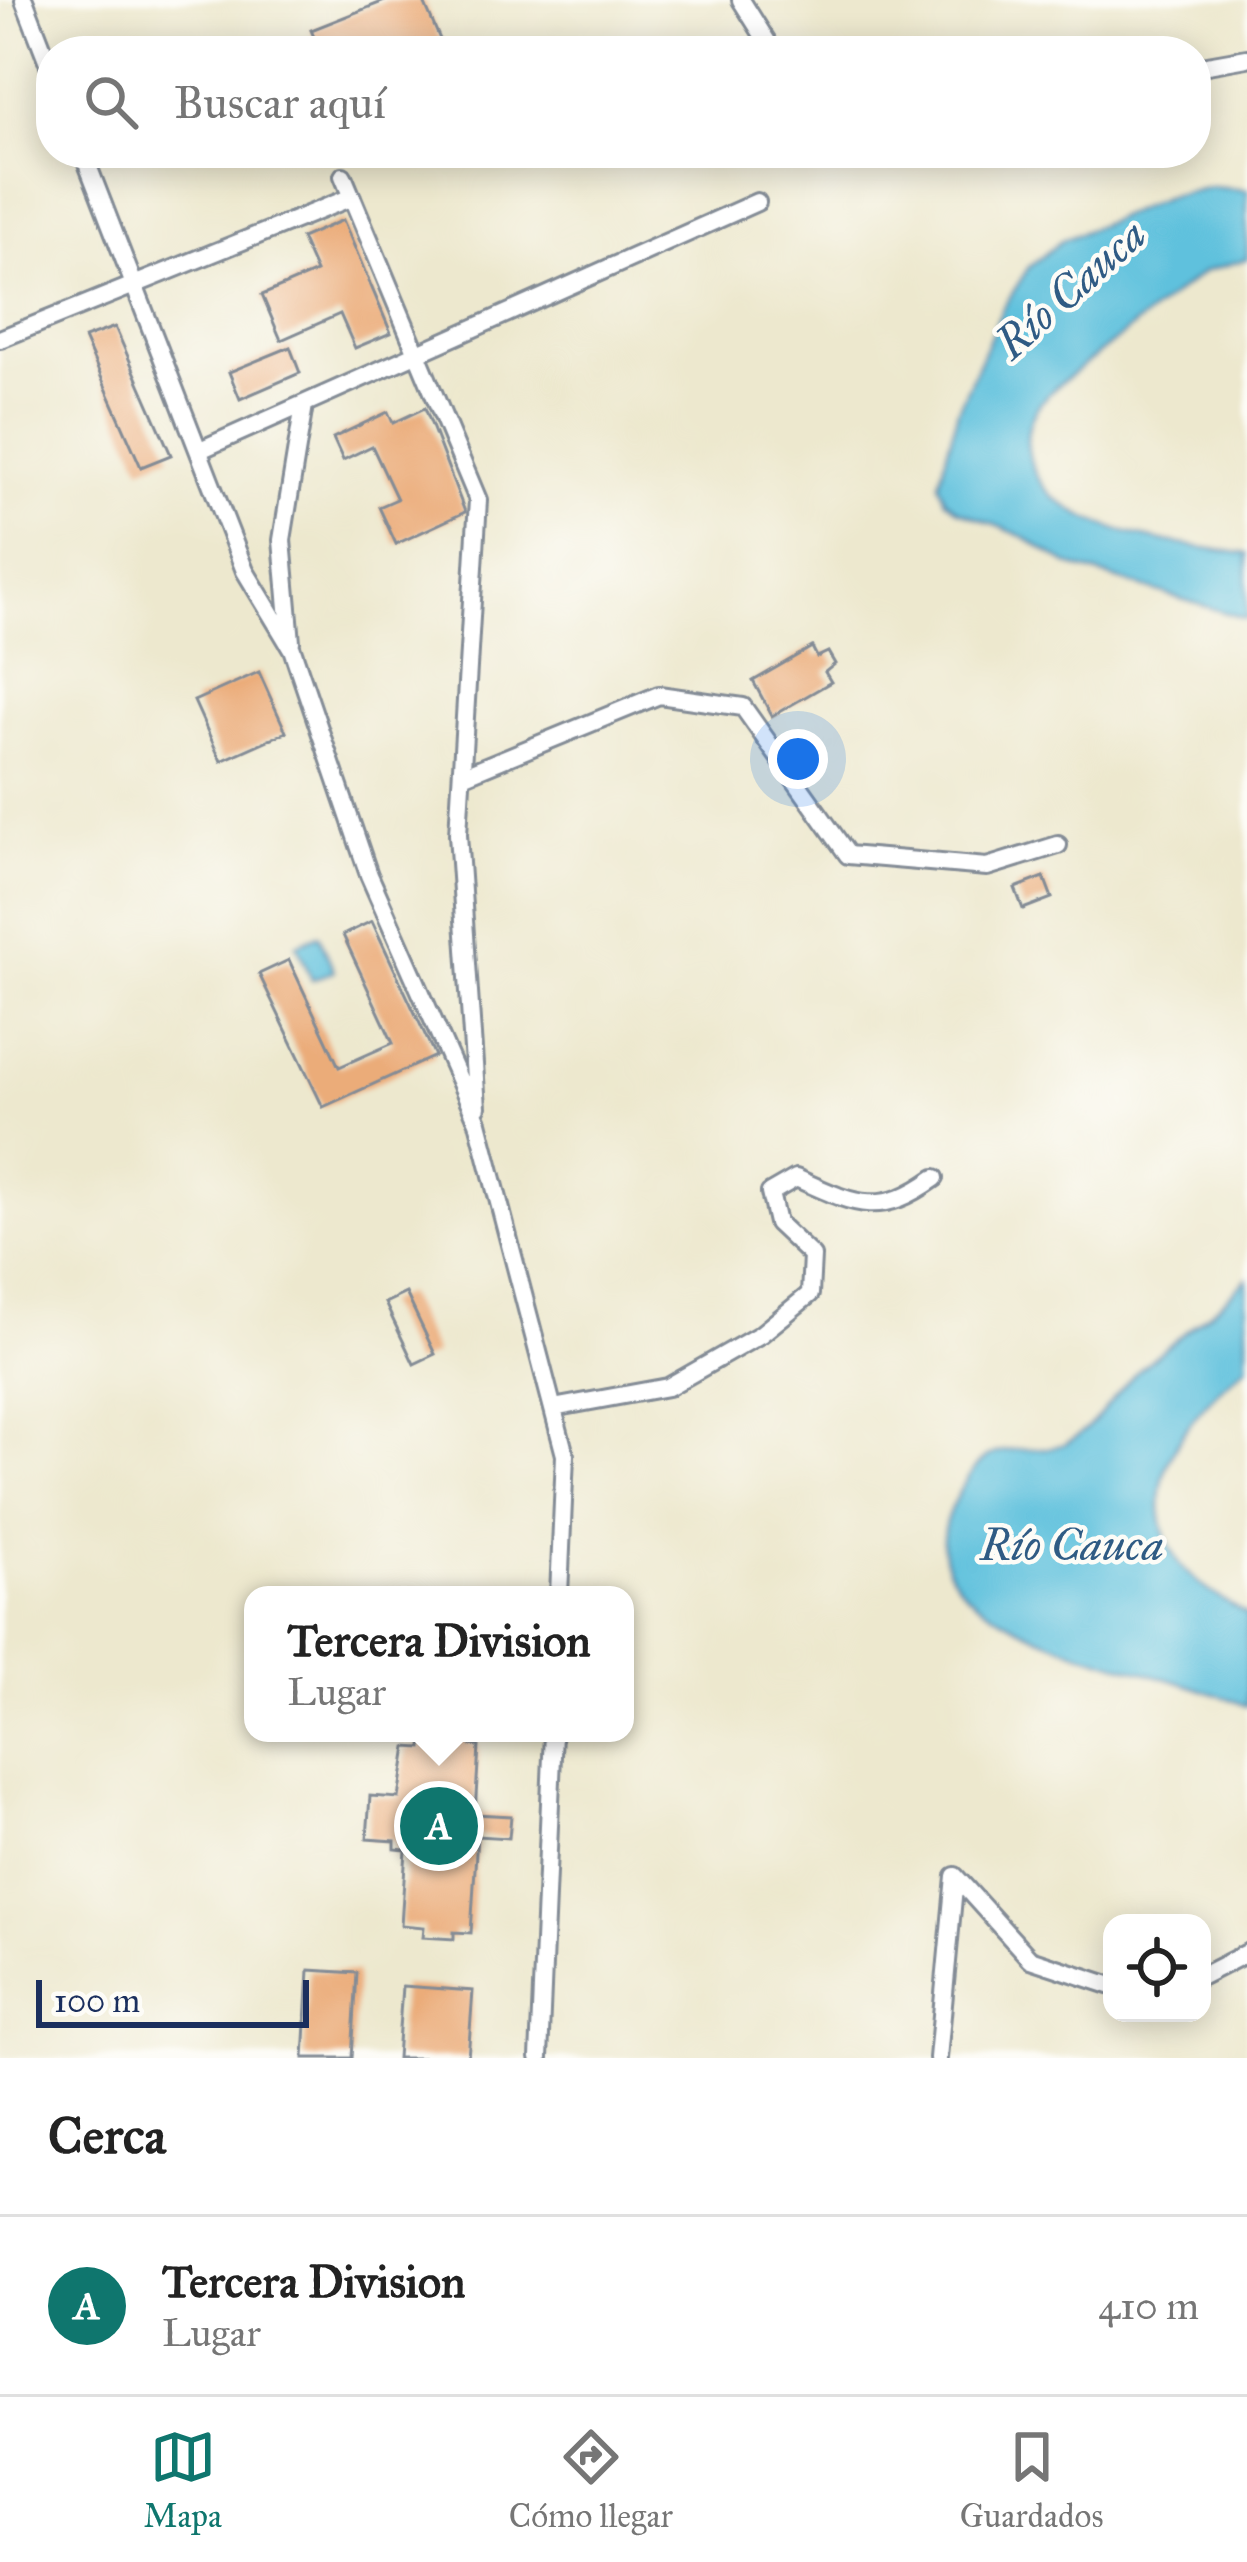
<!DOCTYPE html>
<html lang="es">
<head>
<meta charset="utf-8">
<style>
  body { margin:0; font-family:"IM FELL Great Primer",serif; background:#f2f2f2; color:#222 }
  .controls { position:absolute; right:36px; bottom:36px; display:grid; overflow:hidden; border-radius:24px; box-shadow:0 6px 30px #0003 }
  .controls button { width:108px; height:108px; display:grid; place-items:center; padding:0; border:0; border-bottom:3px solid #e0e0e0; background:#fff; color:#222; font:60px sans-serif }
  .scale { position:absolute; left:36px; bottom:30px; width:273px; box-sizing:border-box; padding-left:12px; border:6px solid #1b2f5e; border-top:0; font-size:33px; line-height:42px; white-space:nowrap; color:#1b2f5e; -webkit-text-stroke:9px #fdfcf7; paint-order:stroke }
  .you { position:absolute; left:798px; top:759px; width:42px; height:42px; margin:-30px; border:9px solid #fff; border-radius:50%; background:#1a73e8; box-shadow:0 0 0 18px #1a73e833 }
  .badge { display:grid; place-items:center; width:78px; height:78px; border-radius:50%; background:#0f766e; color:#fff; font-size:39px; font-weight:700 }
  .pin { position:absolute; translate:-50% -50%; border:6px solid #fff; box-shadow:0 3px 12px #0006 }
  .popup { position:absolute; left:244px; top:1586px; width:390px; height:156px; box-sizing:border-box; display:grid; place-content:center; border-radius:24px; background:#fff; filter:drop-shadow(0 3px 9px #0005); font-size:39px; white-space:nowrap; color:#767676 }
  .popup b { font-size:45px; color:#222 }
  .popup::after { content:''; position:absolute; left:50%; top:100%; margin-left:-24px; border:24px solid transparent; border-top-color:#fff }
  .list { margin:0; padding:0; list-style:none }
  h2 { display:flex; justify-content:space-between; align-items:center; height:156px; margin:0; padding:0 48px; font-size:51px }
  h2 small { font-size:39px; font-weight:400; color:#767676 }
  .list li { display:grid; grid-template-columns:78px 1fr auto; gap:36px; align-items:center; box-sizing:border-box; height:180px; padding:0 48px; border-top:3px solid #e0e0e0 }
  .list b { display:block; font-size:45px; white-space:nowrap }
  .list p { margin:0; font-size:39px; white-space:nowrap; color:#767676 }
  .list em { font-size:39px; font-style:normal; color:#767676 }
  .icon { flex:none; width:66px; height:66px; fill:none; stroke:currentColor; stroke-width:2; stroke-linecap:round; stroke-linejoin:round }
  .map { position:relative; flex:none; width:1247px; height:2058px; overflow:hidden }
  .search { position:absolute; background:#fff; box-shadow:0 6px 30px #0003; left:36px; right:36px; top:36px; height:132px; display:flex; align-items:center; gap:30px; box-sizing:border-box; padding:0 42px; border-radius:48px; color:#767676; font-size:45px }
  .sheet { height:336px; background:#fff }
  nav { display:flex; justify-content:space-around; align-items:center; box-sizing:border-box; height:168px; border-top:3px solid #e0e0e0; background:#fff; font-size:33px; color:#767676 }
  nav a { display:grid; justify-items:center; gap:6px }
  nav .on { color:#0f766e }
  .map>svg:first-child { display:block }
</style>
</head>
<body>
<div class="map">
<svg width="1247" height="2058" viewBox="0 0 1247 2058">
  <rect width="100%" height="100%" fill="#fdfcf7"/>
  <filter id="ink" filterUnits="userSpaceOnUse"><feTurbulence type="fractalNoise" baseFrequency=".00833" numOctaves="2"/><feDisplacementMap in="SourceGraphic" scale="24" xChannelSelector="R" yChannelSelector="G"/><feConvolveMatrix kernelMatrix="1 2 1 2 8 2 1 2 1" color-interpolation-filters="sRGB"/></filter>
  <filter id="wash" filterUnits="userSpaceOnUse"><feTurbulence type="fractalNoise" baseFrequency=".004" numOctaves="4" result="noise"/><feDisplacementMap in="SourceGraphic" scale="48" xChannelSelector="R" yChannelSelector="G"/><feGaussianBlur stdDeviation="2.7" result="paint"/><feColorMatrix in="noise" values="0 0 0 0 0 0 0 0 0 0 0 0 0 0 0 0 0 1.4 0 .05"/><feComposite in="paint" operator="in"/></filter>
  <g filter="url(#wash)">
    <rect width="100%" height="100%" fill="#ede8ce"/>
    <!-- water -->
    <path fill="#5fc1dd" stroke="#3d789e" stroke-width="3" d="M1211,187L1247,190V259L1203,272L1057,386C1037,403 1024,422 1028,449C1038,534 1182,544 1247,554V619L1069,565L1020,535L958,510L945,499L939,483L958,410L1003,308L1029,267L1061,241L1169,196Z
      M319,935L334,971L312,980L297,944Z
      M1247,1278V1366C1188,1413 1128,1487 1180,1564C1195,1585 1226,1602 1247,1615V1706C1160,1670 1064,1660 984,1607C933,1573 933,1532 964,1484C972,1472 981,1458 996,1453C1022,1444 1049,1456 1075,1438C1098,1422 1116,1392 1137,1372C1173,1339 1213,1314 1247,1278Z"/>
    <g id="blocks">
      <!-- building -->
      <path fill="#ebac79" d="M387,0H423L445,51H320L311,30Z
        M343,220L391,333L355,348L340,314L281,340L262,295L316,272L301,238Z
        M115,327L171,455L141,467L84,338Z
        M290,347L300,373L240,399L229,372Z
        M425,408L465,512L396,544L379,507L397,499L372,446L343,460L333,438L388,412L393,423Z
        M812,647L817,657L828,652L835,664L825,672L831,682L772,716L753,681Z
        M259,672L286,732L221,761L194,701Z
        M1044,877L1052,898L1023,909L1015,888Z
        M372,921L435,1056L323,1107L259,974L289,960L339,1067L393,1043L343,935Z
        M406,1293L435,1354L414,1364L385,1303Z
        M423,1733H472L471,1745L479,1746L475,1814L511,1816L509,1838L477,1836L471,1933L454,1932V1939L423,1937L424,1927L401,1925L406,1850L395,1849V1841L367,1839L370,1796L399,1798L407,1747L422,1748Z
        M309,1970L357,1973L352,2058H304Z
        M402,1986L473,1991L468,2058H397Z"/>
    </g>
  </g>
  <g filter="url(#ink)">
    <use href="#blocks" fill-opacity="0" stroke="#848c96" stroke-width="3"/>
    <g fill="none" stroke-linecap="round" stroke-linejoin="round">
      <defs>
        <path id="minor" d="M24,0L51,70
          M741,0L773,51
          M1196,67L1247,58
          M83,153L245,571L292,649L369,875L478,1122L565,1455L559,1595
          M343,176L478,500L458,834L477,1107
          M0,339L352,197
          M200,450L757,202
          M291,642L282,540L304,405
          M462,776L659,695L743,707L848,855L987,867L1058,845
          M553,1408L668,1387L761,1334L810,1294L812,1256L777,1223L770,1193L796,1178C856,1205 879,1218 935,1178
          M1202,1976L1247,1953
          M539,2058L553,1733
          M938,2058L955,1876L1030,1959L1112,1986"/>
      </defs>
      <!-- minor casing -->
      <use href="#minor" stroke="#848c96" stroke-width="22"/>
      <!-- minor -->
      <use href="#minor" stroke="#fff" stroke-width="16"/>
    </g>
  </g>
  <g text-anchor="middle" stroke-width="9" stroke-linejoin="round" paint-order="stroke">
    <!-- water labels -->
    <g font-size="45" font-style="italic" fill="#2f5b84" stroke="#fdfcf7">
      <text transform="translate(1070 288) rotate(-42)" y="16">Río Cauca</text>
      <text x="1072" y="1560">Río Cauca</text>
    </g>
  </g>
</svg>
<div class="controls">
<button><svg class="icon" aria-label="locate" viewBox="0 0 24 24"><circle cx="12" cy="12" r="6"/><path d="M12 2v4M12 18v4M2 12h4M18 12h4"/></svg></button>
</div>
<div class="scale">100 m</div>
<div class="you"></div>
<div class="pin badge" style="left:439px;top:1826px">A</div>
<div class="popup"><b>Tercera Division</b>Lugar</div>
<div class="search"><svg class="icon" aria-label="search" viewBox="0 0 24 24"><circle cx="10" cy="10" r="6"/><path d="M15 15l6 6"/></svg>Buscar aquí</div>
</div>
<section class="sheet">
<h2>Cerca<small></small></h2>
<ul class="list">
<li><span class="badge">A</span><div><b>Tercera Division</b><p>Lugar</p></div><em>410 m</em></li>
</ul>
</section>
<nav>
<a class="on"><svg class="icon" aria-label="map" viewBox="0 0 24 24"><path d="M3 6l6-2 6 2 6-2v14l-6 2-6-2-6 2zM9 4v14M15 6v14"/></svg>Mapa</a>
<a><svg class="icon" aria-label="directions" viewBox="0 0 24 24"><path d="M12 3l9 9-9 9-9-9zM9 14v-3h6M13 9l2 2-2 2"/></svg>Cómo llegar</a>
<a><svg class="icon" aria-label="saved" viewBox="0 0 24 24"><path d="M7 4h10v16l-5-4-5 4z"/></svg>Guardados</a>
</nav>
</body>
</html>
